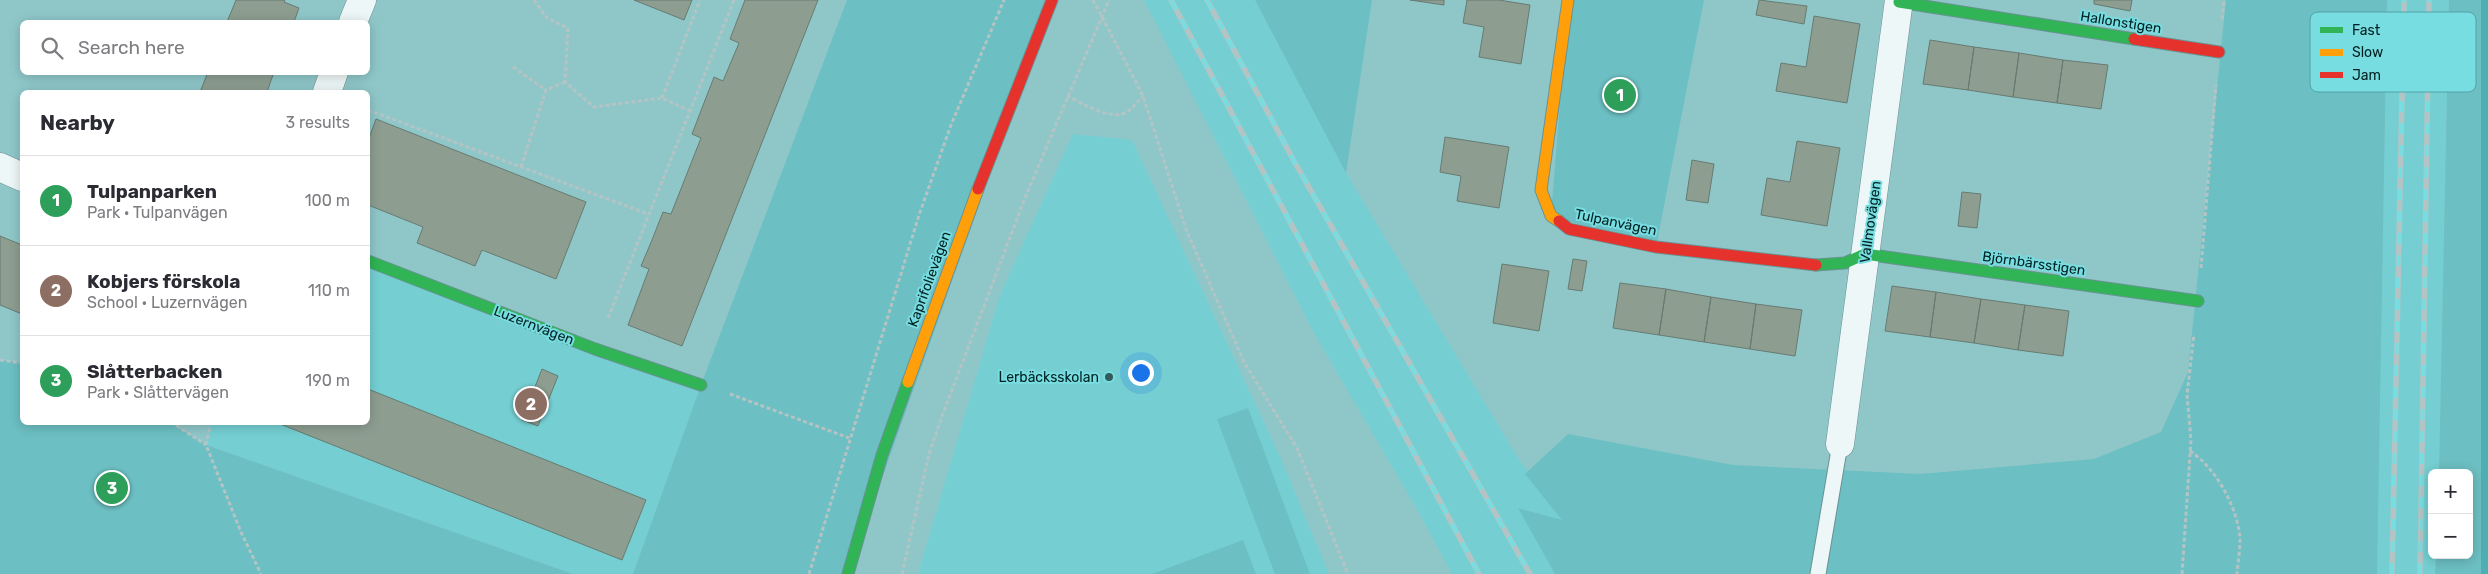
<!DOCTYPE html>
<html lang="en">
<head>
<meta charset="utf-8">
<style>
  body { margin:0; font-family:Rubik,sans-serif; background:#f2f2f3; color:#2b2b33 }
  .controls { position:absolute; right:15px; bottom:15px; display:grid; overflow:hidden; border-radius:8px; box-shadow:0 2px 12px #0003 }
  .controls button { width:45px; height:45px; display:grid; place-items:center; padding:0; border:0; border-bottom:1px solid #e1e1e2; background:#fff; color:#2b2b33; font:25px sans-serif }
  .you { position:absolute; left:1140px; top:372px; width:18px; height:18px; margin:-12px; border:4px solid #fff; border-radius:50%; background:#1a73e8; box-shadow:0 0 0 8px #1a73e833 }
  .badge { display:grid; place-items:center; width:32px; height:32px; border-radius:50%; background:#0f766e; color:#fff; font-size:16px; font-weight:700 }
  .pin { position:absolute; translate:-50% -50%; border:2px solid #fff; box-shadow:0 1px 5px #0006 }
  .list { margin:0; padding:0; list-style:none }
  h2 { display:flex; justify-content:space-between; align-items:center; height:65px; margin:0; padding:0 20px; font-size:21px }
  h2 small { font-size:16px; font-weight:400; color:#7c7c81 }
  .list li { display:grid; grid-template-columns:32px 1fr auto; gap:15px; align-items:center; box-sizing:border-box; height:90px; padding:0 20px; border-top:1px solid #e1e1e2 }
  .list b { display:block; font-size:19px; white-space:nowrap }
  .list p { margin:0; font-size:16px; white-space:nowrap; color:#7c7c81 }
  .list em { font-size:16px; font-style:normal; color:#7c7c81 }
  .icon { flex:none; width:28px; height:28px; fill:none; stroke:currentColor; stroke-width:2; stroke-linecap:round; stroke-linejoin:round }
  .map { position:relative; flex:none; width:2488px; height:574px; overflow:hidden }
  .search { position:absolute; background:#fff; box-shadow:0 2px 12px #0003; left:20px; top:20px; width:350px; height:55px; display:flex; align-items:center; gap:12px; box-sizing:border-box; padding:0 18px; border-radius:8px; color:#7c7c81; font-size:19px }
  .panel { position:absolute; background:#fff; box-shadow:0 2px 12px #0003; left:20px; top:90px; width:350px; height:335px; border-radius:8px }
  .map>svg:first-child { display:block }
</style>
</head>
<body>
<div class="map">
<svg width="2488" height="574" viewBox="0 0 2488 574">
  <rect width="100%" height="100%" fill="#8fc7c9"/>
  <!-- built -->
  <path fill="#75cfd2" d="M1144,0H1255L1346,173L1521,463L1599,547L1614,574H1452L1418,511L1314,333Z
    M2387,0H2449L2439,473H2432V555H2436L2435,574H2376Z
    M1073,134L1132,140L1281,459L1329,574H918L1000,295Z
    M368,261L701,385L633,574H573L206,445L211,423L368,422Z"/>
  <!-- green -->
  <path fill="#6cbfc2" d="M847,0H1052L848,574H633L701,385Z
    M1255,0H1372L1346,173Z
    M1568,0H1704L1656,247L1551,216Z
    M2226,0H2387L2377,574H1555L1518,508L1562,520L1525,474L1568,434L1733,465L1920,474L2094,459L2161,432L2188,372Z
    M2449,0H2481V574H2435L2436,555H2469V473H2439Z
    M0,360L22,363V422L171,423L206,445L573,574H0Z
    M1248,408L1310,574H1275L1217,419Z
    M1243,540L1256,574H1152Z"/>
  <!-- forest -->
  <path fill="#4faeb2" d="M2481,0H2488V574H2481Z"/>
  <!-- building -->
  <path fill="#8d9e91" stroke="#677b72" d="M236,0H285L284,2L299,8L294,22H227Z
    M634,0H692L684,20Z
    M745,0H818L682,346L628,325L649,269L641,266L652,240L663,212L671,214L701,138L692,134L714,77L723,81L739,43L730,39Z
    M1410,0H1444V5Z
    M1467,0H1499L1530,5L1521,64L1479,57L1484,27L1463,23Z
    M1759,0L1807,6L1804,24L1756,15Z
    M2094,0H2132L2130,11L2094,4Z
    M1814,16L1860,24L1847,103L1776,91L1781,63L1806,67Z
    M1930,40L1974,47L1968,90L1923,84Z
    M1974,47L2019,53L2013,97L1968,90Z
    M2019,53L2063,60L2057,103L2013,97Z
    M2063,60L2108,65L2101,109L2057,103Z
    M208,72H274L267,92H200Z
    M376,119L586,202L556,279L482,250L475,266L417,243L423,227L368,205V141Z
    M1445,137L1509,147L1499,208L1457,201L1461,176L1440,172Z
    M1797,141L1840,148L1827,226L1761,215L1767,178L1790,182Z
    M1692,160L1714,164L1708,203L1686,200Z
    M1962,192L1981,194L1977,228L1958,226Z
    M0,236L22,245V314L0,305Z
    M1573,259L1587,261L1582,291L1568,289Z
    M1502,264L1549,271L1539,331L1493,323Z
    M1620,283L1666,289L1659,335L1613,328Z
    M1892,286L1936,292L1930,337L1885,331Z
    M1666,289L1711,297L1704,342L1659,335Z
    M1936,292L1981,299L1974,343L1930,337Z
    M1711,297L1756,304L1750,349L1704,342Z
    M1981,299L2025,305L2018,350L1974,343Z
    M1756,304L1802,310L1795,356L1750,349Z
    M2025,305L2069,311L2063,356L2018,350Z
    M542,369L558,376L538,426L522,420Z
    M368,389L646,500L622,560L275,422H368Z"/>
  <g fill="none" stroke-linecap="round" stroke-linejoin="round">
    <defs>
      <path id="lane" d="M1818,574L1840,444"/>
      <path id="street" d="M353,22L362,0
        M327,92L334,72
        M0,167L22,177
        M1840,444L1899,0"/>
      <path id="fast" d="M1899,2L2134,39
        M368,261L595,349L701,385
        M1816,265L1845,263L1865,254L2198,301
        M848,574L882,455L908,382"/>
      <path id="slow" d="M1559,221L1551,216L1541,190L1568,0
        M908,382L978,189"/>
      <path id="jam" d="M2134,39L2219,52
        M978,189L1052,0
        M1559,221L1569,229L1656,247L1816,265"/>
    </defs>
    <!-- lane casing -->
    <use href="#lane" stroke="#6a9294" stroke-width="17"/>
    <!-- street casing -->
    <use href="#street" stroke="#6a9294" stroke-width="29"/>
    <!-- fast casing -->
    <use href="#fast" stroke="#6a9294" stroke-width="13"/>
    <!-- slow casing -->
    <use href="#slow" stroke="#6a9294" stroke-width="13"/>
    <!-- jam casing -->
    <use href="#jam" stroke="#6a9294" stroke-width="13"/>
    <!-- path -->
    <path stroke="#b4c4c5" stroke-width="3" stroke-dasharray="4 2.5" stroke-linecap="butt" d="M534,0L547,18L568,28L565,82L594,107L662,98L690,111
      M2222,19L2224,0
      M1111,34L1143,96L1186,229L1244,362L1297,448L1348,574
      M513,67L546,90
      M1067,96C1083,103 1108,120 1125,113C1132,110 1138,101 1143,96
      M662,98L700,0
      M368,110L648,214
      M521,167L546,90L565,82
      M2201,268L2216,85
      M608,318L734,0
      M0,360L22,363
      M730,394L849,438
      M171,422L206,445
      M211,422L206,445L241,532L261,574
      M2190,451C2216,468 2238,508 2240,539C2240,550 2238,563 2237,574
      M809,574L919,215L951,125L1004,0
      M902,574L929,454L941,419L1025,198L1109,0
      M2182,574L2191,440L2187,395L2194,334"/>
    <!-- lane -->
    <use href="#lane" stroke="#eef7f7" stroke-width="15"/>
    <!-- street -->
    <use href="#street" stroke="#eef7f7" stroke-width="28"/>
    <!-- fast -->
    <use href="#fast" stroke="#30b455" stroke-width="11"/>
    <!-- slow -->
    <use href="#slow" stroke="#ff9f0a" stroke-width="11"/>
    <!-- jam -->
    <use href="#jam" stroke="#e5322d" stroke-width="11"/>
    <defs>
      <path id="rail" d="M1171,0L1479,574
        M1207,0L1294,161L1530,574
        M2392,574L2404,0
        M2420,574L2429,0"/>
    </defs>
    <!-- rail casing -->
    <use href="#rail" stroke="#b4c4c5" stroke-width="5.5"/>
    <!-- rail -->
    <use href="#rail" stroke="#77dde1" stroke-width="4" stroke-dasharray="11" stroke-linecap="butt"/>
    <!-- path-bridge -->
    <path stroke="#b4c4c5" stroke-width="3" stroke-dasharray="4 2.5" stroke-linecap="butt" d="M1093,0L1111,34"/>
  </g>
  <!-- markers -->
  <circle fill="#325a5b" stroke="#77dde1" stroke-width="2" cx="1109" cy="377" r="5"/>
  <g text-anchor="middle" stroke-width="4" stroke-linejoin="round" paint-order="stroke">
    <!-- street labels -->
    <g font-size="14" fill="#001f20" stroke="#77dde1">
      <text transform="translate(2121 22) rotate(9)" y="5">Hallonstigen</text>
      <text transform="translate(1616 222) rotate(12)" y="5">Tulpanvägen</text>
      <text transform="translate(1870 222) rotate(-82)" y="5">Vallmovägen</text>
      <text transform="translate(2034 263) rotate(8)" y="5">Björnbärsstigen</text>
      <text transform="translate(929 279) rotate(-70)" y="5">Kaprifolievägen</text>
      <text transform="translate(534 325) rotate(21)" y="5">Luzernvägen</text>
    </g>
    <!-- poi labels -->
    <g font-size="14" fill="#001f20" stroke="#77dde1" text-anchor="end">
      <text x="1099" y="382">Lerbäcksskolan</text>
    </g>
  </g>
  <!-- legend -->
  <rect x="2310" y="12" width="166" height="80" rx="8" fill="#77dde1" stroke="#53a4a7" stroke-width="1"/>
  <rect x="2320" y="27" width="23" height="6" fill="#30b455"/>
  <rect x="2320" y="49" width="23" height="7" fill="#ff9f0a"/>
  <rect x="2320" y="72" width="23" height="6" fill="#e5322d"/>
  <g font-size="14" fill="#001f20">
    <text x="2352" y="35">Fast</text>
    <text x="2352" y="57">Slow</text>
    <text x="2352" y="80">Jam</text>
  </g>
</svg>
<div class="controls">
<button>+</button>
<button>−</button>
</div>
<div class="you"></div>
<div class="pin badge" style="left:1620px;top:95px;background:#2e9e5b">1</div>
<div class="pin badge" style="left:531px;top:404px;background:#8d6e63">2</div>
<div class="pin badge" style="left:112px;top:488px;background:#2e9e5b">3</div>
<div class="search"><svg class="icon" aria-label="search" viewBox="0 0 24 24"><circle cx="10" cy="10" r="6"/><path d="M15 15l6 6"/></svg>Search here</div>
<section class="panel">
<h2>Nearby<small>3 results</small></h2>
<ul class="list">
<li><span class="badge" style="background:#2e9e5b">1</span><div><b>Tulpanparken</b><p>Park · Tulpanvägen</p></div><em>100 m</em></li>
<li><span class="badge" style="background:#8d6e63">2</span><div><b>Kobjers förskola</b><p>School · Luzernvägen</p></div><em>110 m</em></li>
<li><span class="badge" style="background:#2e9e5b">3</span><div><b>Slåtterbacken</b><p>Park · Slåttervägen</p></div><em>190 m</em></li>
</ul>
</section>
</div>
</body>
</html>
